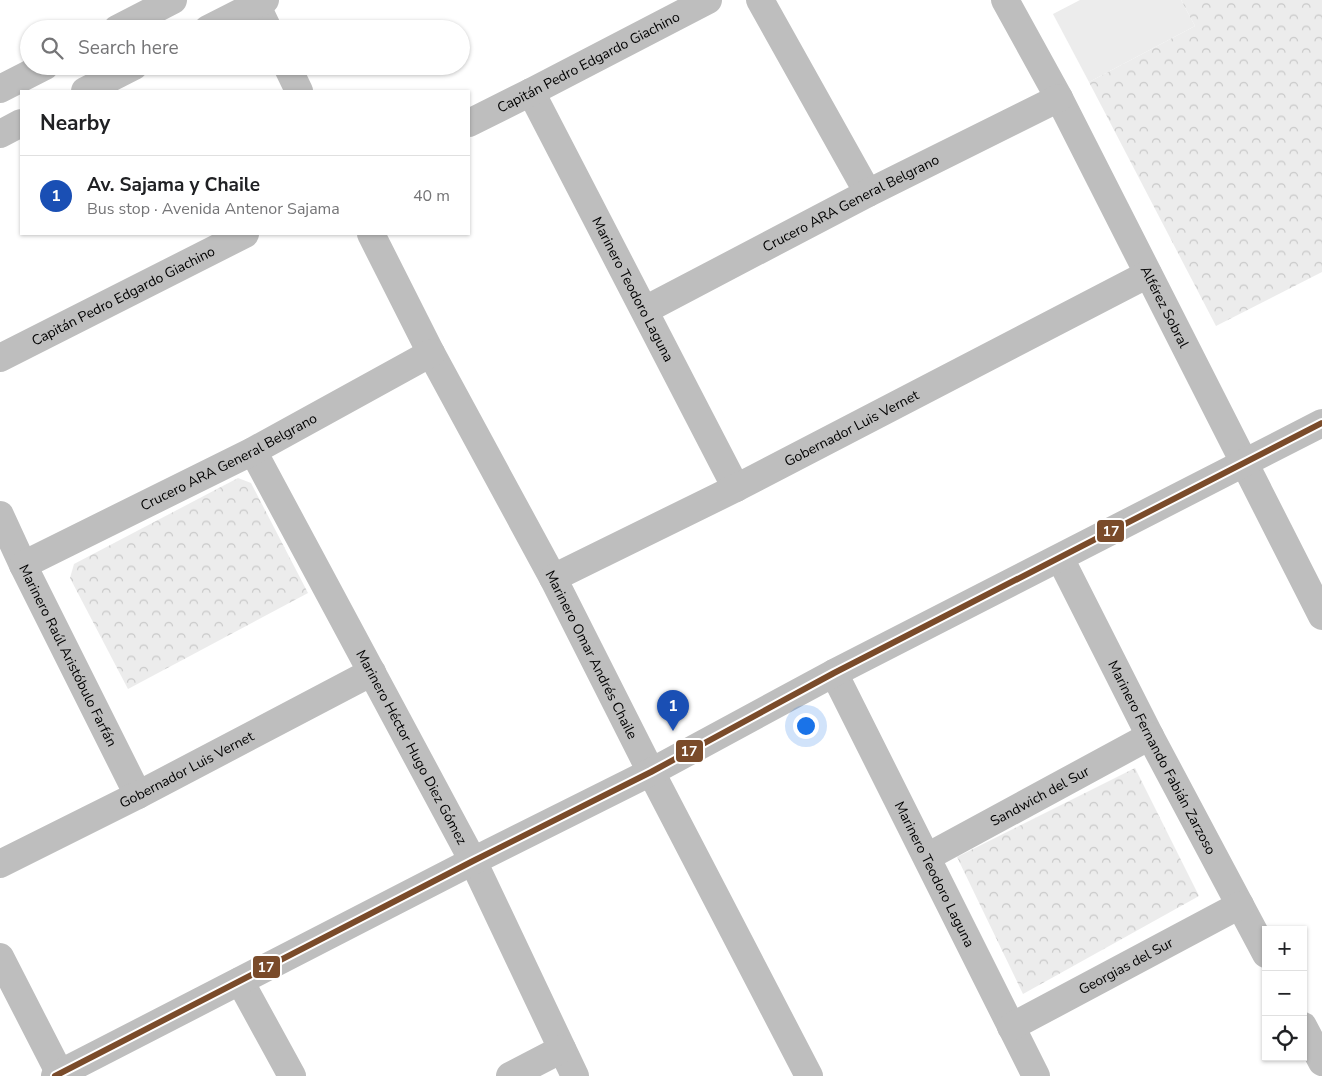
<!DOCTYPE html>
<html lang="en">
<head>
<meta charset="utf-8">
<style>
  body { margin:0; font-family:"Nunito Sans",sans-serif; background:#f6f6f6; color:#202124 }
  .controls { position:absolute; right:15px; bottom:15px; display:grid; overflow:hidden; border-radius:0px; box-shadow:0 1px 4px #0004 }
  .controls button { width:45px; height:45px; display:grid; place-items:center; padding:0; border:0; border-bottom:1px solid #e0e0e0; background:#fff; color:#202124; font:25px sans-serif }
  .you { position:absolute; left:805px; top:725px; width:18px; height:18px; margin:-12px; border:4px solid #fff; border-radius:50%; background:#1a73e8; box-shadow:0 0 0 8px #1a73e833 }
  .badge { display:grid; place-items:center; width:32px; height:32px; border-radius:50%; background:#111827; color:#fff; font-size:16px; font-weight:700 }
  .pin { position:absolute; translate:-50% -41px; filter:drop-shadow(0 1px 2px #0008) }
  .pin::after { content:''; position:absolute; top:26px; width:18px; height:15px; background:inherit; clip-path:polygon(0 0,100% 0,50% 100%) }
  .list { margin:0; padding:0; list-style:none }
  h2 { display:flex; justify-content:space-between; align-items:center; height:65px; margin:0; padding:0 20px; font-size:21px }
  h2 small { font-size:16px; font-weight:400; color:#757577 }
  .list li { display:grid; grid-template-columns:32px 1fr auto; gap:15px; align-items:center; box-sizing:border-box; height:80px; padding:0 20px; border-top:1px solid #e0e0e0 }
  .list b { display:block; font-size:19px; white-space:nowrap }
  .list p { margin:0; font-size:16px; white-space:nowrap; color:#757577 }
  .list em { font-size:16px; font-style:normal; color:#757577 }
  .icon { flex:none; width:28px; height:28px; fill:none; stroke:currentColor; stroke-width:2; stroke-linecap:round; stroke-linejoin:round }
  .map { position:relative; flex:none; width:1322px; height:1076px; overflow:hidden }
  .search { position:absolute; background:#fff; box-shadow:0 1px 4px #0004; left:20px; top:20px; width:450px; height:55px; display:flex; align-items:center; gap:12px; box-sizing:border-box; padding:0 18px; border-radius:28px; color:#757577; font-size:19px }
  .panel { position:absolute; background:#fff; box-shadow:0 1px 4px #0004; left:20px; top:90px; width:450px; height:145px; border-radius:0px }
  .map>svg:first-child { display:block }
</style>
</head>
<body>
<div class="map">
<svg width="1322" height="1076" viewBox="0 0 1322 1076">
  <defs>
    <pattern id="forest-crowns" width="20" height="18" patternUnits="userSpaceOnUse" patternTransform="scale(1.25)"><rect width="20" height="18" fill="#ececec"/><path d="M2 6a3 3 0 1 1 6 0M12 15a3 3 0 1 1 6 0" fill="none" stroke="#c9c9c9"/></pattern>
  </defs>
  <rect width="100%" height="100%" fill="#fff"/>
  <!-- green -->
  <path fill="#ececec" d="M1080,0H1181L1195,26L1089,82L1053,14Z"/>
  <!-- forest -->
  <path fill="url(#forest-crowns)" d="M1181,0H1322V272L1216,326L1089,82L1195,26Z
    M238,478L251,483L308,593L128,689L70,578L74,564Z
    M1135,768L1199,896L1023,994L957,857Z"/>
  <g fill="none" stroke-linecap="round" stroke-linejoin="round">
    <!-- minor -->
    <g stroke="#bebebe" stroke-width="28">
      <path d="M254,0L268,29"/>
      <path d="M760,0L868,193"/>
      <path id="s1" d="M1005,0L1059,98L1322,616"/>
      <path d="M117,29L173,0"/>
      <path d="M208,29L265,0"/>
      <path d="M287,66L299,91"/>
      <path d="M0,89L45,66"/>
      <path d="M85,91L134,66"/>
      <path id="s2" d="M531,92L736,488"/>
      <path id="s3" d="M469,123L531,92L708,0"/>
      <path d="M0,134L21,123"/>
      <path id="s4" d="M371,234L431,353L553,578L651,772L809,1076"/>
      <path id="s5" d="M645,310L868,193L1059,98"/>
      <path id="s6" d="M0,358L245,234"/>
      <path id="s7" d="M253,451L473,861L575,1076"/>
      <path id="s8" d="M0,515L23,565L138,795"/>
      <path id="s9" d="M1060,558L1150,736L1266,954"/>
      <path id="s10" d="M23,565L253,451L431,353"/>
      <path id="s11" d="M553,578L736,488L1148,274"/>
      <path id="s12" d="M834,673L1036,1076"/>
      <path id="s13" d="M927,857L1150,736"/>
      <path id="s14" d="M0,864L138,795L372,672"/>
      <path d="M0,957L61,1076"/>
      <path d="M240,981L292,1076"/>
      <path d="M1303,1026L1322,1062"/>
      <path id="s15" d="M1011,1027L1240,905"/>
      <path d="M55,1076L473,861L651,772L834,673L1322,423"/>
      <path d="M510,1076L562,1049"/>
    </g>
    <defs>
      <path id="bus-1" d="M55,1076L473,861L651,772L834,673L1322,423"/>
    </defs>
    <!-- bus-1 casing -->
    <use href="#bus-1" stroke="#fff" stroke-width="10"/>
    <!-- bus-1 -->
    <use href="#bus-1" stroke="#7a4b2a" stroke-width="6"/>
  </g>
  <g text-anchor="middle" stroke-width="4.5" stroke-linejoin="round" paint-order="stroke">
    <!-- street labels -->
    <g font-size="14" fill="#000" stroke="#fff">
      <text dy="5" stroke="none"><textPath href="#s3" startOffset="134">Capitán Pedro Edgardo Giachino</textPath></text>
      <text dy="5" stroke="none"><textPath href="#s5" startOffset="232">Crucero ARA General Belgrano</textPath></text>
      <text dy="5" stroke="none"><textPath href="#s2" startOffset="222">Marinero Teodoro Laguna</textPath></text>
      <text dy="5" stroke="none"><textPath href="#s6" startOffset="138">Capitán Pedro Edgardo Giachino</textPath></text>
      <text dy="5" stroke="none"><textPath href="#s1" startOffset="346">Alférez Sobral</textPath></text>
      <text dy="5" stroke="none"><textPath href="#s11" startOffset="334">Gobernador Luis Vernet</textPath></text>
      <text dy="5" stroke="none"><textPath href="#s10" startOffset="230">Crucero ARA General Belgrano</textPath></text>
      <text dy="5" stroke="none"><textPath href="#s4" startOffset="475">Marinero Omar Andrés Chaile</textPath></text>
      <text dy="5" stroke="none"><textPath href="#s8" startOffset="156">Marinero Raúl Aristóbulo Farfán</textPath></text>
      <text dy="5" stroke="none"><textPath href="#s7" startOffset="336">Marinero Héctor Hugo Diez Gómez</textPath></text>
      <text dy="5" stroke="none"><textPath href="#s9" startOffset="224">Marinero Fernando Fabián Zarzoso</textPath></text>
      <text dy="5" stroke="none"><textPath href="#s14" startOffset="209">Gobernador Luis Vernet</textPath></text>
      <text dy="5" stroke="none"><textPath href="#s13" startOffset="128">Sandwich del Sur</textPath></text>
      <text dy="5" stroke="none"><textPath href="#s12" startOffset="225">Marinero Teodoro Laguna</textPath></text>
      <text dy="5" stroke="none"><textPath href="#s15" startOffset="130">Georgias del Sur</textPath></text>
    </g>
  </g>
  <g stroke="#fff" stroke-width="2">
    <rect x="1096" y="519" width="29" height="24" rx="5" fill="#7a4b2a"/>
    <rect x="675" y="739" width="29" height="24" rx="5" fill="#7a4b2a"/>
    <rect x="252" y="955" width="29" height="24" rx="5" fill="#7a4b2a"/>
  </g>
  <g font-size="14" text-anchor="middle" font-weight="bold" fill="#fff">
    <text x="1111" y="536">17</text>
    <text x="689" y="756">17</text>
    <text x="266" y="972">17</text>
  </g>
</svg>
<div class="controls">
<button>+</button>
<button>−</button>
<button><svg class="icon" aria-label="locate" viewBox="0 0 24 24"><circle cx="12" cy="12" r="6"/><path d="M12 2v4M12 18v4M2 12h4M18 12h4"/></svg></button>
</div>
<div class="you"></div>
<div class="pin badge" style="left:673px;top:731px;background:#1a4fb4">1</div>
<div class="search"><svg class="icon" aria-label="search" viewBox="0 0 24 24"><circle cx="10" cy="10" r="6"/><path d="M15 15l6 6"/></svg>Search here</div>
<section class="panel">
<h2>Nearby<small></small></h2>
<ul class="list">
<li><span class="badge" style="background:#1a4fb4">1</span><div><b>Av. Sajama y Chaile</b><p>Bus stop · Avenida Antenor Sajama</p></div><em>40 m</em></li>
</ul>
</section>
</div>
</body>
</html>
